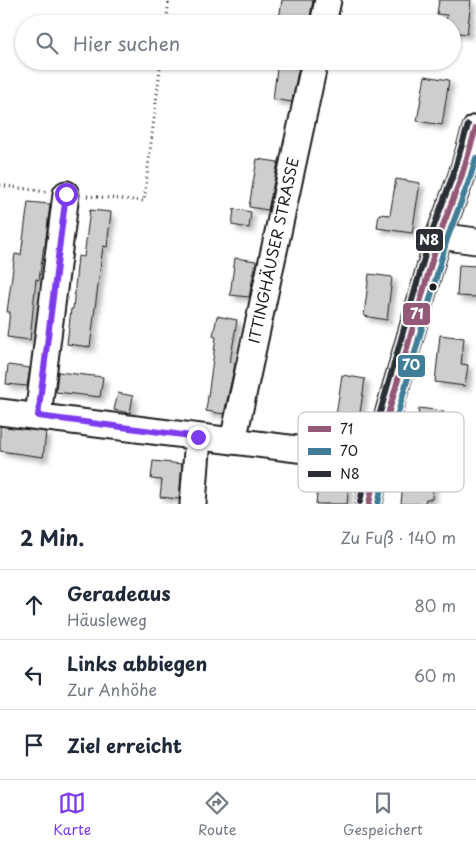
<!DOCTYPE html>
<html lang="de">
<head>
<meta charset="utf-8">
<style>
  body { margin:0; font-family:"Playpen Sans",sans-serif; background:#f2f2f3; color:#1f2937 }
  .stop { position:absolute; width:15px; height:15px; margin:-11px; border:4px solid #7c3aed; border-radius:50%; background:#fff }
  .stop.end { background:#7c3aed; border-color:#fff; box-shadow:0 1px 5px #0008 }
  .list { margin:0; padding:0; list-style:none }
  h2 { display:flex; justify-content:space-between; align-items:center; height:65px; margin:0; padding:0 20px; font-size:21px }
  h2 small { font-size:16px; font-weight:400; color:#747a83 }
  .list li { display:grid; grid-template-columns:32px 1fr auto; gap:15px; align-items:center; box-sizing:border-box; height:70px; padding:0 20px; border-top:1px solid #e0e1e3 }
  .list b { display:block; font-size:19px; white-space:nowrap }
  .list p { margin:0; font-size:16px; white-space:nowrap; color:#747a83 }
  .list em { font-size:16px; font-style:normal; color:#747a83 }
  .icon { flex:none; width:28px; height:28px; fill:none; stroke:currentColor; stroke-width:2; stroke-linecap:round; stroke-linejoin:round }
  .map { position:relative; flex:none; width:476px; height:504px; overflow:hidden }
  .search { position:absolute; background:#fff; box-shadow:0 1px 4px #0004; left:15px; right:15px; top:15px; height:55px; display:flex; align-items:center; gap:12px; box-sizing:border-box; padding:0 18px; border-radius:28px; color:#747a83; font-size:19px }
  .sheet { height:275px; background:#fff }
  nav { display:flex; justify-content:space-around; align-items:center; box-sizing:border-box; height:70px; border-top:1px solid #e0e1e3; background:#fff; font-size:14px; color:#747a83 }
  nav a { display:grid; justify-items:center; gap:2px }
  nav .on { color:#7c3aed }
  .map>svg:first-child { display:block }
</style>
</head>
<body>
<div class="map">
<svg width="476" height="504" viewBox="0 0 476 504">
  <defs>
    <filter id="shadow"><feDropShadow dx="4.5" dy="4.5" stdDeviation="2.5" flood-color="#0004"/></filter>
  </defs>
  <rect width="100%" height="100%" fill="#fff"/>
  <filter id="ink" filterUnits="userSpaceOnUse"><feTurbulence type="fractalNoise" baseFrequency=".02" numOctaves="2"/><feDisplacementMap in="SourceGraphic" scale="10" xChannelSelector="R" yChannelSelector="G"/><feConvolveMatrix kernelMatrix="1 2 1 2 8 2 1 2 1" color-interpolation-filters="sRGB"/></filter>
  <g filter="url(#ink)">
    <!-- building -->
    <path fill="#cecece" stroke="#1c1c1c" filter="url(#shadow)" d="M282,0H313L309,23L279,19Z
      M439,0H471L467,34L452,32V24H446L447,15L437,14Z
      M278,61H295L294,66H299L292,102L273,99Z
      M425,76L449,80L442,125L417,121Z
      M257,159L278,162L268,210L249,207Z
      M396,179L420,183L412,233L377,228L379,214L390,215Z
      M28,202L50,204L45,246H44L39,280L36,279L30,340L7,337L10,312H7L10,290L15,254L21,255Z
      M234,209L251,212L249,228L232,225Z
      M90,210L111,212L107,247L103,246L90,347L67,344L71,309H73L78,256L84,257Z
      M235,258L256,261L249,297L230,295Z
      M459,265L476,266V297L457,296Z
      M369,274L392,277L387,320L364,316Z
      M217,316L237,320L230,362L235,363L234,369L224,414L206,411L216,337L213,336Z
      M440,335L464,338L461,364L468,365L465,386L435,382Z
      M8,365L30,368L27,386L6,384Z
      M58,372L103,377L100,397L56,392Z
      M342,375L365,379L358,426L335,422Z
      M118,393L133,396L130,413L114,410Z
      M419,408L443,411L439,447L415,444Z
      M0,426L46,432L43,457L0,451Z
      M153,461L182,464L179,499L160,497L162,480L151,479Z
      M328,469L350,471L347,504H316L318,484L326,485Z
      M404,471L433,474L432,499H426L425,504H401Z"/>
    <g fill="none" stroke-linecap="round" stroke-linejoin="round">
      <defs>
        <g id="minor">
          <path d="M323,24L328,0"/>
          <path d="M439,236L476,241"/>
          <path d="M0,412L377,459"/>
          <path d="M38,416L66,194"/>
          <path id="s1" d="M233,441L315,61"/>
          <path d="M193,504L198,437"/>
          <path d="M369,504L383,432L439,236L461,178L476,128"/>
        </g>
      </defs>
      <!-- minor casing -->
      <use href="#minor" stroke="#1c1c1c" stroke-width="29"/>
      <!-- path -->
      <path stroke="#1c1c1c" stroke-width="3" stroke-dasharray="1 4" stroke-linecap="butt" d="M166,24L169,0
        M0,185L46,192
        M87,196L144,201L161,61"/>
      <!-- minor -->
      <use href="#minor" stroke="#fff" stroke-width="25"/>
      <defs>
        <path id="bus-1" d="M369,504L383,432L439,236L461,178L476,128"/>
        <path id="bus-2" d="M378,504L392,434L447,239L469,181L476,158"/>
        <path id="bus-3" d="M360,502L375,430L431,234L453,175L468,125"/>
      </defs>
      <!-- bus-1 casing -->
      <use href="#bus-1" stroke="#fff" stroke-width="10"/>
      <!-- bus-2 casing -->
      <use href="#bus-2" stroke="#fff" stroke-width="10"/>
      <!-- bus-3 casing -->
      <use href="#bus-3" stroke="#fff" stroke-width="10"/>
      <!-- bus-1 -->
      <use href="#bus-1" stroke="#945977" stroke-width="6"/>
      <!-- bus-2 -->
      <use href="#bus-2" stroke="#407e98" stroke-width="6"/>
      <!-- bus-3 -->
      <use href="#bus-3" stroke="#2c2e35" stroke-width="6"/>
    </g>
  </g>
  <g fill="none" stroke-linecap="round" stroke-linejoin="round" filter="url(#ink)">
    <!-- route -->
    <path stroke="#7c3aed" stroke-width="6" d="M66,194L38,416L198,437"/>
  </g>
  <!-- markers -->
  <circle fill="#1c1c1c" stroke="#fff" stroke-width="2" cx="433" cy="287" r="4.5"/>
  <g text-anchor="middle" stroke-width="5" stroke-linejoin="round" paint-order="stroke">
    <!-- street labels -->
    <g font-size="15" fill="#1c1c1c" stroke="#fff">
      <text dy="5" stroke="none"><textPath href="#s1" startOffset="195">ITTINGHÄUSER STRASSE</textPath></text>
    </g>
  </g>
  <!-- legend -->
  <rect x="298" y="412" width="166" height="80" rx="8" fill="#fff" stroke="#bbb" stroke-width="1"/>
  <rect x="308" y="426" width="23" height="6" fill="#945977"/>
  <rect x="308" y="448" width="23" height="7" fill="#407e98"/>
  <rect x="308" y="471" width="23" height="6" fill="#2c2e35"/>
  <g font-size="14" fill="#1c1c1c">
    <text x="340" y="434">71</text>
    <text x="340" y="456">70</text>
    <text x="340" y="479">N8</text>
  </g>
  <g stroke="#fff" stroke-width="2">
    <rect x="415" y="228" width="29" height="24" rx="5" fill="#2c2e35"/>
    <rect x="402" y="302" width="29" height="24" rx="5" fill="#945977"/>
    <rect x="397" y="354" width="29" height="24" rx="5" fill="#407e98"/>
  </g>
  <g font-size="14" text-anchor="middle" font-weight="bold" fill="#fff">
    <text x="429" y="245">N8</text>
    <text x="417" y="319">71</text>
    <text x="411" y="370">70</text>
  </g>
</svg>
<div class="stop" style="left:66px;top:194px"></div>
<div class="stop end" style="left:198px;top:437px"></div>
<div class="search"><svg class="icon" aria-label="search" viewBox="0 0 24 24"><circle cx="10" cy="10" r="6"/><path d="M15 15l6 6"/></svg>Hier suchen</div>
</div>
<section class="sheet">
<h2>2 Min.<small>Zu Fuß · 140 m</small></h2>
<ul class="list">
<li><svg class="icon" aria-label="ahead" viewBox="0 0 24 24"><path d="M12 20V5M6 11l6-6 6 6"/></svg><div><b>Geradeaus</b><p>Häusleweg</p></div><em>80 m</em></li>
<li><svg class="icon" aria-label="left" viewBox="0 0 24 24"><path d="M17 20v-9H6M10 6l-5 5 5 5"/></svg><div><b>Links abbiegen</b><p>Zur Anhöhe</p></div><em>60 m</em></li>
<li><svg class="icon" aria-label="arrive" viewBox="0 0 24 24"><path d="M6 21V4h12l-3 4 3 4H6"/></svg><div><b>Ziel erreicht</b></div></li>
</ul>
</section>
<nav>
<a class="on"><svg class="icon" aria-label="map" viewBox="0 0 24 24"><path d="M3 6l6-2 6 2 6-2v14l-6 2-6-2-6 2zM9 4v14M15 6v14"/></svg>Karte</a>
<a><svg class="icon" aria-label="directions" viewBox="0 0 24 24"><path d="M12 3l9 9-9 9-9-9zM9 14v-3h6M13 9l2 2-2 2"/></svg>Route</a>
<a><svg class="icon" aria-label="saved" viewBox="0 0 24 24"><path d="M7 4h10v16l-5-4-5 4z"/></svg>Gespeichert</a>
</nav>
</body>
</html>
